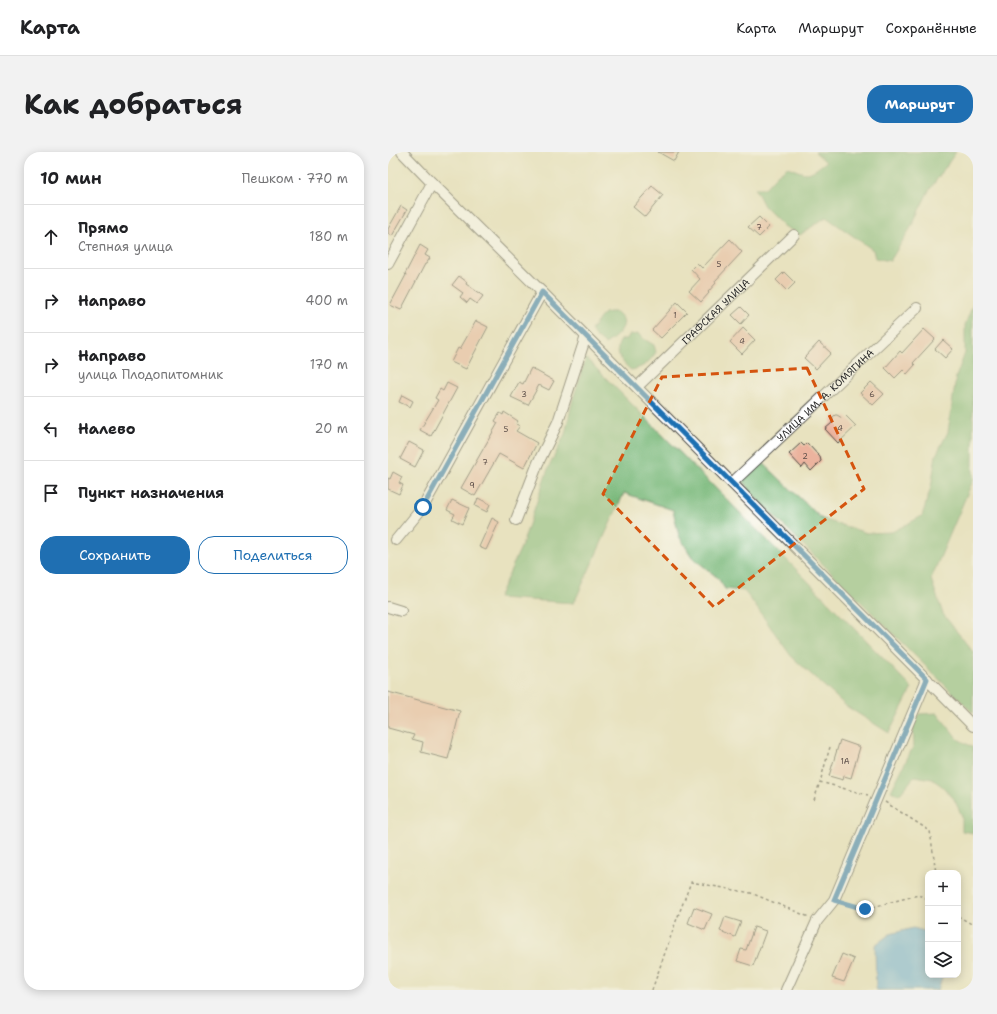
<!DOCTYPE html>
<html lang="ru">
<head>
<meta charset="utf-8">
<style>
  body { margin:0; font-family:"Shantell Sans",sans-serif; background:#f2f2f2; color:#202124 }
  .controls { position:absolute; right:12px; bottom:12px; display:grid; overflow:hidden; border-radius:8px; box-shadow:0 2px 10px #0003 }
  .controls button { width:36px; height:36px; display:grid; place-items:center; padding:0; border:0; border-bottom:1px solid #e0e0e0; background:#fff; color:#202124; font:20px sans-serif }
  .stop { position:absolute; width:12px; height:12px; margin:-9px; border:3px solid #1f6fb2; border-radius:50%; background:#fff }
  .stop.end { background:#1f6fb2; border-color:#fff; box-shadow:0 1px 4px #0008 }
  .list { margin:0; padding:0; list-style:none }
  h2 { display:flex; justify-content:space-between; align-items:center; height:52px; margin:0; padding:0 16px; font-size:17px }
  h2 small { font-size:13px; font-weight:400; color:#757577 }
  .list li { display:grid; grid-template-columns:26px 1fr auto; gap:12px; align-items:center; box-sizing:border-box; height:64px; padding:0 16px; border-top:1px solid #e0e0e0 }
  .list b { display:block; font-size:15px; white-space:nowrap }
  .list p { margin:0; font-size:13px; white-space:nowrap; color:#757577 }
  .list em { font-size:13px; font-style:normal; color:#757577 }
  .actions { display:flex; gap:8px; padding:12px 16px }
  .actions a { flex:1; padding:9px 0; border:1px solid #1f6fb2; border-radius:16px; text-align:center; font-size:14px; color:#1f6fb2 }
  .actions .main { background:#1f6fb2; color:#fff }
  .icon { flex:none; width:22px; height:22px; fill:none; stroke:currentColor; stroke-width:2; stroke-linecap:round; stroke-linejoin:round }
  .map { position:relative; flex:none; width:585px; height:838px; overflow:hidden; border-radius:16px }
  header { display:flex; align-items:center; gap:24px; box-sizing:border-box; height:56px; padding:0 20px; background:#fff; border-bottom:1px solid #e0e0e0 }
  header strong { font-size:19px }
  nav { display:flex; gap:22px; margin-inline-start:auto; font-size:14px }
  .intro { display:flex; align-items:center; justify-content:space-between; box-sizing:border-box; height:96px; padding:0 24px }
  h1 { margin:0; font-size:28px }
  .button { padding:10px 18px; border-radius:16px; background:#1f6fb2; color:#fff; font-size:14px; font-weight:700 }
  main { display:flex; gap:24px; padding:0 24px }
  aside { flex:1; background:#fff; border-radius:16px; box-shadow:0 2px 10px #0003 }
  .map>svg:first-child { display:block }
</style>
</head>
<body>
<header>
<strong>Карта</strong>
<nav><a>Карта</a><a>Маршрут</a><a>Сохранённые</a></nav>
</header>
<div class="intro"><h1>Как добраться</h1><a class="button">Маршрут</a></div>
<main>
<aside>
<h2>10 мин<small>Пешком · 770 m</small></h2>
<ul class="list">
<li><svg class="icon" aria-label="ahead" viewBox="0 0 24 24"><path d="M12 20V5M6 11l6-6 6 6"/></svg><div><b>Прямо</b><p>Степная улица</p></div><em>180 m</em></li>
<li><svg class="icon" aria-label="right" viewBox="0 0 24 24"><path d="M7 20v-9h11M14 6l5 5-5 5"/></svg><div><b>Направо</b></div><em>400 m</em></li>
<li><svg class="icon" aria-label="right" viewBox="0 0 24 24"><path d="M7 20v-9h11M14 6l5 5-5 5"/></svg><div><b>Направо</b><p>улица Плодопитомник</p></div><em>170 m</em></li>
<li><svg class="icon" aria-label="left" viewBox="0 0 24 24"><path d="M17 20v-9H6M10 6l-5 5 5 5"/></svg><div><b>Налево</b></div><em>20 m</em></li>
<li><svg class="icon" aria-label="arrive" viewBox="0 0 24 24"><path d="M6 21V4h12l-3 4 3 4H6"/></svg><div><b>Пункт назначения</b></div></li>
</ul>
<div class="actions"><a class="main">Сохранить</a><a>Поделиться</a></div>
</aside>
<div class="map">
<svg width="585" height="838" viewBox="0 0 585 838">
  <rect width="100%" height="100%" fill="#fdfcf7"/>
  <filter id="ink" filterUnits="userSpaceOnUse"><feTurbulence type="fractalNoise" baseFrequency=".025" numOctaves="2"/><feDisplacementMap in="SourceGraphic" scale="8" xChannelSelector="R" yChannelSelector="G"/><feConvolveMatrix kernelMatrix="1 2 1 2 8 2 1 2 1" color-interpolation-filters="sRGB"/></filter>
  <filter id="wash" filterUnits="userSpaceOnUse"><feTurbulence type="fractalNoise" baseFrequency=".012" numOctaves="4" result="noise"/><feDisplacementMap in="SourceGraphic" scale="16" xChannelSelector="R" yChannelSelector="G"/><feGaussianBlur stdDeviation="0.9" result="paint"/><feColorMatrix in="noise" values="0 0 0 0 0 0 0 0 0 0 0 0 0 0 0 0 0 1.4 0 .05"/><feComposite in="paint" operator="in"/></filter>
  <g filter="url(#wash)">
    <rect width="100%" height="100%" fill="#e8e2bf"/>
    <!-- forest -->
    <path fill="#78b879" stroke="#527252" d="M427,0H568L540,40L522,77L502,109L487,106L485,98L438,65L412,83L396,74L376,54L367,36H377L389,23L400,15C421,24 420,23 438,10Z
      M585,152V328L543,427L555,462L585,500V561L365,343L354,327L373,309L434,367L479,381L504,380L534,364L543,335L548,303L560,280L568,225L577,201V173Z
      M221,160H229C231,162 234,165 235,167C239,177 224,188 217,192L207,184L203,178L216,161Z
      M250,182L256,187L266,193L268,200C262,210 255,216 243,218C234,211 224,198 234,187H239L241,183Z
      M198,206L408,417L524,536L501,581L458,554L403,504L364,449L356,439L337,437L330,426L304,405L291,384L285,358L236,341L186,451L110,446L134,393L160,317L177,282L185,247Z
      M549,561L570,587L584,595L585,598V681L574,679V664L566,647L554,634L544,627L527,624L511,643L503,639L526,593L525,573L531,562Z"/>
    <!-- water -->
    <path fill="#68afdf" stroke="#4a6d85" d="M525,776L540,780V823H555L550,838H488L487,793L502,782Z"/>
    <g id="blocks">
      <!-- building -->
      <path fill="#ebb39e" d="M270,0H291L286,9Z
        M264,34L275,43L257,65L245,55Z
        M13,54L19,58L4,84L0,81V77Z
        M371,65L381,75L371,85L360,75Z
        M342,87L354,100L327,129L328,131L320,140L321,141L313,150L301,139L312,127L303,117L309,111L314,116Z
        M32,93L40,98L37,103L42,106L38,112H37L13,158L2,153L18,123L17,122Z
        M396,120L407,131L399,139L388,128Z
        M71,124L79,130L78,132L95,144L89,152L82,147L79,151L72,145L75,141L64,133Z
        M289,150L299,160L273,186L264,178Z
        M353,155L361,163L353,172L344,163Z
        M88,169L100,175L78,217L63,210L70,196L72,197Z
        M355,176L367,188L354,202L342,190Z
        M536,177L547,187L525,211L527,213L519,222L515,218L507,226L497,216L512,199L514,201Z
        M555,188L565,197L557,206L547,197Z
        M431,190L443,201L428,217L416,206Z
        M143,216L166,229L161,238L151,233L140,253L123,245L131,230L135,232Z
        M483,230L496,242L485,253L472,241Z
        M59,231L69,236L43,284L32,278L50,248L47,246L52,237L55,239Z
        M14,243L25,249L22,255L11,250Z
        M116,260L130,269L128,272L132,274L128,279L149,291L136,316L111,302L87,344L73,336L110,271L107,269L112,261L115,263Z
        M447,263H449L454,266L457,263L468,274L450,291L437,277L444,271L445,265Z
        M21,290L36,298L27,315L12,307Z
        M413,291L416,294L419,291L432,305L433,309L423,319L417,312L414,316L401,302Z
        M5,320L14,325L11,331L15,333L11,342L0,337V326L2,327Z
        M90,346L102,352L99,360L87,354Z
        M64,348L81,356L74,372L64,367L67,362L59,358Z
        M104,366L111,370L98,398L91,395Z
        M0,540L72,559L60,607L33,600L35,590L24,587L26,583L0,576Z
        M452,588L472,595L463,626L456,624L455,628L441,624Z
        M306,755L324,762L317,778L300,771Z
        M337,765L353,770L347,785L332,779Z
        M366,775L378,779L365,814L349,809L353,797L358,798Z
        M454,802L466,807L456,830L444,826Z"/>
    </g>
  </g>
  <g filter="url(#ink)">
    <use href="#blocks" fill-opacity="0" stroke="#474641" stroke-width="1"/>
    <g fill="none" stroke-linecap="round" stroke-linejoin="round">
      <defs>
        <g id="minor">
          <path d="M14,0L44,31L154,140L585,574"/>
          <path d="M0,112L44,31"/>
          <path id="s1" d="M249,235L406,83"/>
          <path id="s2" d="M344,331L529,156"/>
          <path d="M128,368L150,311L170,270L198,184"/>
          <path d="M8,388L35,355L154,140"/>
          <path d="M0,455L13,459"/>
          <path d="M398,838L429,769L446,748L539,527"/>
        </g>
      </defs>
      <!-- minor casing -->
      <use href="#minor" stroke="#474641" stroke-width="12"/>
      <!-- path -->
      <path stroke="#474641" stroke-width="1.5" stroke-dasharray="3 3" stroke-linecap="butt" d="M442,595L432,630L480,643
        M426,648L432,630
        M497,650L542,679L548,721
        M456,751L477,757L530,743L540,747
        M570,764L585,773
        M264,838L287,772L303,730L363,741L421,765"/>
      <!-- minor -->
      <use href="#minor" stroke="#fff" stroke-width="10"/>
    </g>
  </g>
  <g fill="none" stroke-linecap="round" stroke-linejoin="round" filter="url(#ink)">
    <!-- route -->
    <path stroke="#1f6fb2" stroke-width="5" d="M35,355L154,140L539,527L446,748L477,757"/>
  </g>
  <!-- marked area -->
  <path d="M0 0H585V838H0ZM419,216L476,337L326,455L215,342L274,225Z" fill="#e8e2bf" fill-opacity=".55" fill-rule="evenodd"/>
  <path fill="none" stroke="#d5540f" stroke-width="3" stroke-dasharray="8 5" stroke-linejoin="round" d="M419,216L476,337L326,455L215,342L274,225Z"/>
  <g text-anchor="middle" stroke-width="4" stroke-linejoin="round" paint-order="stroke">
    <!-- number labels -->
    <g font-size="8" fill="#5b4d48">
      <text x="371" y="78">7</text>
      <text x="331" y="115">5</text>
      <text x="287" y="166">1</text>
      <text x="354" y="192">4</text>
      <text x="136" y="245">3</text>
      <text x="484" y="245">6</text>
      <text x="452" y="279">4</text>
      <text x="118" y="280">5</text>
      <text x="417" y="307">2</text>
      <text x="97" y="313">7</text>
      <text x="84" y="336">9</text>
      <text x="457" y="612">1А</text>
    </g>
    <!-- street labels -->
    <g font-size="10" fill="#2b2b2b" stroke="#fdfcf7">
      <text dy="4" stroke="none"><textPath href="#s1" startOffset="109">ГРАФСКАЯ УЛИЦА</textPath></text>
      <text dy="4" stroke="none"><textPath href="#s2" startOffset="128">УЛИЦА ИМ. А. КОМЯГИНА</textPath></text>
    </g>
  </g>
</svg>
<div class="controls">
<button>+</button>
<button>−</button>
<button><svg class="icon" aria-label="layers" viewBox="0 0 24 24"><path d="M12 4l9 5-9 5-9-5zM3 14l9 5 9-5"/></svg></button>
</div>
<div class="stop" style="left:35px;top:355px"></div>
<div class="stop end" style="left:477px;top:757px"></div>
</div>
</main>
</body>
</html>
